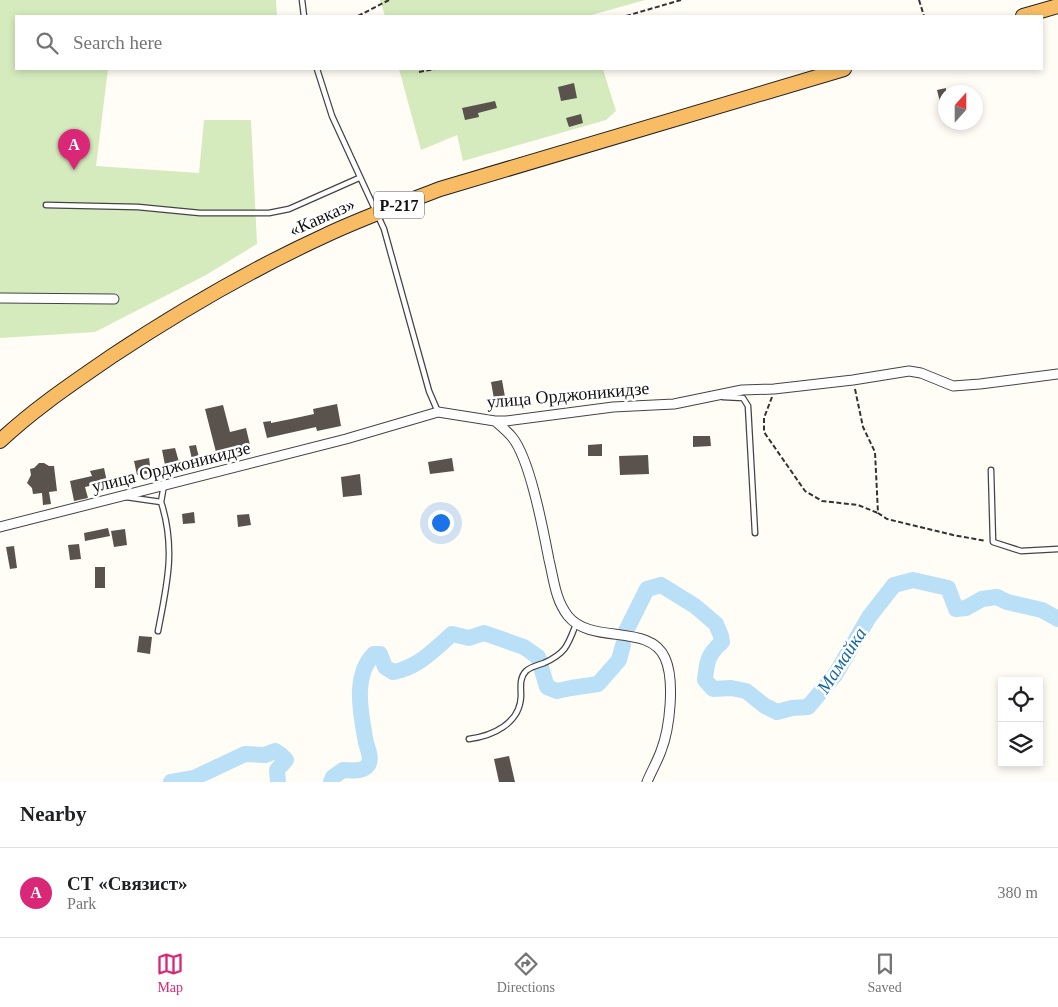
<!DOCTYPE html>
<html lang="en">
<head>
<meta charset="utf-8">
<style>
  body { margin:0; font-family:"Times New Roman",serif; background:#f6f6f6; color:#202124 }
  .controls { position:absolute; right:15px; bottom:15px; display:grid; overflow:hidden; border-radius:0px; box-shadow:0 2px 8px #0003 }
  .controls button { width:45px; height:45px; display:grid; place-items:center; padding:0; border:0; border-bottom:1px solid #e0e0e0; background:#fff; color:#202124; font:25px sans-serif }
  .compass { position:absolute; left:938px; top:85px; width:45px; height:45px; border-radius:50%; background:#fff; box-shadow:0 2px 8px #0003; rotate:21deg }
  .you { position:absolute; left:440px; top:522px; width:18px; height:18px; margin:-12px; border:4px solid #fff; border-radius:50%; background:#1a73e8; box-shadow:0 0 0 8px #1a73e833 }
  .badge { display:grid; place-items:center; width:32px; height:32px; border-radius:50%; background:#db2777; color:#fff; font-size:16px; font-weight:700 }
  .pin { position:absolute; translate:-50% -41px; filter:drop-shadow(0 1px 2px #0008) }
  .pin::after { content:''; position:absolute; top:26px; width:18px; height:15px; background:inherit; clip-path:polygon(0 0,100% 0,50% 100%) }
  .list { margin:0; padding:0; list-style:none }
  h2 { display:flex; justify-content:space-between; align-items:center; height:65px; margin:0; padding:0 20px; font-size:21px }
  h2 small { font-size:16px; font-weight:400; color:#757577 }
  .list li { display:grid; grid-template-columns:32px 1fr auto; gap:15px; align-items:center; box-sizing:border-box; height:90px; padding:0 20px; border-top:1px solid #e0e0e0 }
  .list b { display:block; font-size:19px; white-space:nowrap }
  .list p { margin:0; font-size:16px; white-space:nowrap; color:#757577 }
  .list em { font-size:16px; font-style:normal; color:#757577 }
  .icon { flex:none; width:28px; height:28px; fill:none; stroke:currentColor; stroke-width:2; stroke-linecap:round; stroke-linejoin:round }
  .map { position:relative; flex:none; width:1058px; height:782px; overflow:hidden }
  .search { position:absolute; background:#fff; box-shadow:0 2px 8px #0003; left:15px; right:15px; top:15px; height:55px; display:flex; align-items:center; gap:12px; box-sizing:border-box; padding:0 18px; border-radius:0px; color:#757577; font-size:19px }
  .sheet { height:155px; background:#fff }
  nav { display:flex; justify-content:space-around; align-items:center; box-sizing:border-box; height:70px; border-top:1px solid #e0e0e0; background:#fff; font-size:14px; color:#757577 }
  nav a { display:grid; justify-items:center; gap:2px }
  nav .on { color:#db2777 }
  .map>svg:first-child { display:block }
</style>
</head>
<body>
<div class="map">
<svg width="1058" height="782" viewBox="0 0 1058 782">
  <rect width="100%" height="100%" fill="#fffdf5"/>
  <!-- green -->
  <path fill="#d5ebbd" d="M0,0H276L277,16H16V69H108L96,166L199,173L204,120H251L257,244L206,275L95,332L0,338Z
    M380,0H645L588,16H385Z
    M399,69H603L616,111L606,120L463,161L457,135L421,150Z"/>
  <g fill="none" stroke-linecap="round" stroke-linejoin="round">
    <!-- river -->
    <path stroke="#b9e0f7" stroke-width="16" d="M625,633L647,589L661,585L695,606L716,624L721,636L722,642C707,655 707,662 705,680L713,689L731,688L746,691L765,706L777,712L792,708L808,707L835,675L869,617L894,585L913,580L948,588L956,609L966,608L982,599L997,597L1007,602L1042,610L1058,619
      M171,782L194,778L245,754L265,755L275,751L281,755L286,760L277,770L278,782
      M331,782L333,777L343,770C351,770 362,773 368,765C372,759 368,749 366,743C361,715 352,676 374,654H380L385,667L393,672C417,668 434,650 452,634L469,638L484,633L524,647L538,657L547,687L557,691L571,688L598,684L619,660L623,645"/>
  </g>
  <!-- building -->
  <path fill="#5a524d" d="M574,83L577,98L561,101L558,87Z
    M946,88V113L943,114L937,90Z
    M495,101L497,108L478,113L479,117L465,120L462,108Z
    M581,114L583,123L569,127L566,118Z
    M502,380L505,397L494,399L491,382Z
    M337,404L341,426L317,431L316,427L267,438L263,422L271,421V423L291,419L314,414L313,409Z
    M223,405L230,432L246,428L250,445L234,449L236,456L218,460L205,409Z
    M693,436H710L711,446L693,447Z
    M602,444V456H588V445Z
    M196,445L200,462L193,464L189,446Z
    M175,448L179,462L165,465L162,450Z
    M648,455L649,474L620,475L619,456Z
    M149,458L151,473L137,475L134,461Z
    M452,458L454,471L430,474L428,462Z
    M39,463H44L49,466H54L57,491L49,492L51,504L43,505L42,493L33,494L32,488L27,483L31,475L30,469L34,468Z
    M104,468L107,482L85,487L88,498L74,501L70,481L92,476L90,471Z
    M360,474L362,495L343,497L341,477Z
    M194,512L195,523L183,524L182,514Z
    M249,514L251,525L238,527L237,515Z
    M108,528L110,536L85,541L84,533Z
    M125,529L127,545L114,547L111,531Z
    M79,544L81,559L70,560L68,545Z
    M14,546L17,568L10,569L6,547Z
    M95,567H105V588H95Z
    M139,636L152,637L150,654L137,652Z
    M509,756L515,782H499L494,759Z"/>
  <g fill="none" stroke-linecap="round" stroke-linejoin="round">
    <defs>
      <path id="service" d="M302,0L304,16
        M317,69L332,116L384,229L429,391L438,412
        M46,205L138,207L200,213H269L289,209L359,178
        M723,397L743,398L748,406L755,533
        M991,470L993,542L1021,551L1058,549
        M126,497L161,502C176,548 167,585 158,631
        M161,502L164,485
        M469,739C492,736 520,724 521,696C521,688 519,678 526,671C530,667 538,665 544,663C566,653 568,645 576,624"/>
      <path id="minor" d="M0,298L114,299
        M495,421C501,426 507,431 512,437C530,459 543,529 549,560C554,580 555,599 568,616C591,645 650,623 665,658C675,680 670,728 661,751C657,762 651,772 647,782
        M0,527L346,439L438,412L495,421H506L613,407L674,404L742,390L774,389L853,380L909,371L921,373L953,386L980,384L1058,374"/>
      <path id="trunk" d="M1023,16L1058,6
        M0,441C35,408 73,383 112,356C180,311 250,270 324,236C362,218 401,204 440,189L844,69"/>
    </defs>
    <!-- service casing -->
    <use href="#service" stroke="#444" stroke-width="7"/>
    <!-- minor casing -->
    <use href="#minor" stroke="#444" stroke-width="11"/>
    <!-- trunk casing -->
    <use href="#trunk" stroke="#222" stroke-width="16"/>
    <!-- path -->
    <path stroke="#333" stroke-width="2" stroke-dasharray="5 2.5" stroke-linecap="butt" d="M919,0L924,16
      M358,16L389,0
      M626,16L681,0
      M419,72L435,69
      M855,389L863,427L875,452L878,513L887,519L953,535L986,541
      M772,397L764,418V432L805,491L822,501L858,505L878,513"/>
    <!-- service -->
    <use href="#service" stroke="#fff" stroke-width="4.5"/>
    <!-- minor -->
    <use href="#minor" stroke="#fff" stroke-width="9"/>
    <!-- trunk -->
    <use href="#trunk" stroke="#f7bc64" stroke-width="14"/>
  </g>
  <g text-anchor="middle" stroke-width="5" stroke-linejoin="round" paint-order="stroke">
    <!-- shield labels -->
    <rect fill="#fff" stroke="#585858" stroke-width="1" x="374" y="191.5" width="50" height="27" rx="4"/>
    <g font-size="16" font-weight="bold" fill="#111">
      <text x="399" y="211">Р-217</text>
    </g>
    <!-- street labels -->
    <g font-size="18" fill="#111" stroke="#fff">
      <text transform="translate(322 217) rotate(-24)" y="6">«Кавказ»</text>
      <text transform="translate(568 395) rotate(-5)" y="6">улица Орджоникидзе</text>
      <text transform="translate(171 467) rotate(-14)" y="6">улица Орджоникидзе</text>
    </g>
    <!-- water labels -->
    <g font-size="19" font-style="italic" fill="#1768a6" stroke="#fff">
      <text transform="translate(841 660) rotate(-57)" y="7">Мамайка</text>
    </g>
  </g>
</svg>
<div class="controls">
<button><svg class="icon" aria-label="locate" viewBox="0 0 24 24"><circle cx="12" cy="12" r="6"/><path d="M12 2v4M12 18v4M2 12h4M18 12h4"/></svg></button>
<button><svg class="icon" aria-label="layers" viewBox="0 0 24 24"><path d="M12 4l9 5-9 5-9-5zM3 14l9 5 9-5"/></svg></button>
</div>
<svg class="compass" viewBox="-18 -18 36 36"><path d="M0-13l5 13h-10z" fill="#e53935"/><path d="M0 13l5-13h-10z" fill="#757577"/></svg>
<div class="you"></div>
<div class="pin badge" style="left:74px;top:170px">A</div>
<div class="search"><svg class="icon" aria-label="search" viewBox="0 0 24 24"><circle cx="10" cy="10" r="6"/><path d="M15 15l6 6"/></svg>Search here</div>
</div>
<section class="sheet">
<h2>Nearby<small></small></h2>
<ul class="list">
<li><span class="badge">A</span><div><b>СТ «Связист»</b><p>Park</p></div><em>380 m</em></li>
</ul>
</section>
<nav>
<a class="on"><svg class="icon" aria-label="map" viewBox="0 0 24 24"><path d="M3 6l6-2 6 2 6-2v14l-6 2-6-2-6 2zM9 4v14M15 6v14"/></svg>Map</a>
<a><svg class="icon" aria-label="directions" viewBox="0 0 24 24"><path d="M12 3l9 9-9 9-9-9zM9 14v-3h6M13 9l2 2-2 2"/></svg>Directions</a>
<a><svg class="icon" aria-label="saved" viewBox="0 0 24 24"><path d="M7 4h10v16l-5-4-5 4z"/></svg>Saved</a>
</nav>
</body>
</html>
